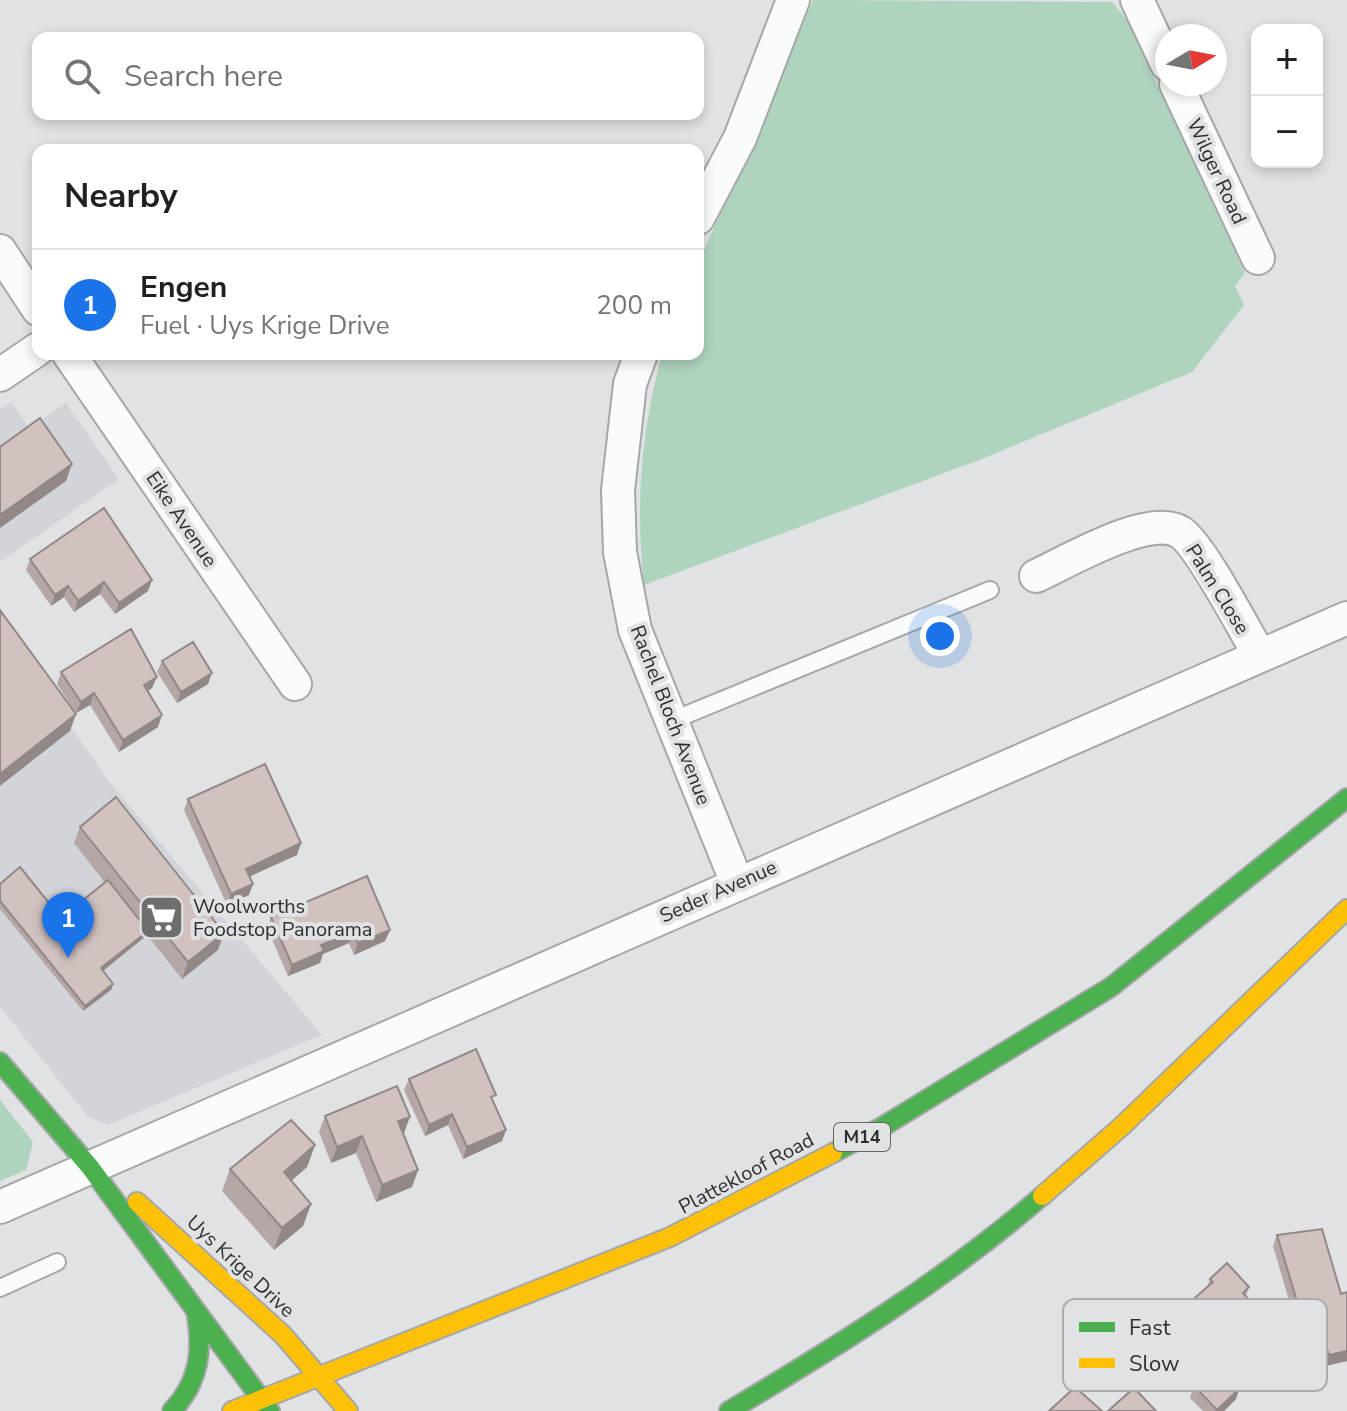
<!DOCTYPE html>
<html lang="en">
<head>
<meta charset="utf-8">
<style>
  body { margin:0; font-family:"Nunito Sans",sans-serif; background:#f2f2f2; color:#202124 }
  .controls { position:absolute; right:24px; top:24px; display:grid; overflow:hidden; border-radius:16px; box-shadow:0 4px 12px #0003 }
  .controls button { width:72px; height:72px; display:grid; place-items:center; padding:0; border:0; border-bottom:2px solid #e0e0e0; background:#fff; color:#202124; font:40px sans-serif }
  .compass { position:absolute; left:1155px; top:24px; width:72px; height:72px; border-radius:50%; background:#fff; box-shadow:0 4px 12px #0003; rotate:80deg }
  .you { position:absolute; left:940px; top:636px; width:28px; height:28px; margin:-20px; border:6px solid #fff; border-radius:50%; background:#1a73e8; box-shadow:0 0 0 12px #1a73e833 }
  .badge { display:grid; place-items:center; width:52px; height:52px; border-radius:50%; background:#1a73e8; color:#fff; font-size:26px; font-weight:700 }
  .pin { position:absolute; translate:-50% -66px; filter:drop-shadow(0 2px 4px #0008) }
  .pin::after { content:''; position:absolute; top:42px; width:28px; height:24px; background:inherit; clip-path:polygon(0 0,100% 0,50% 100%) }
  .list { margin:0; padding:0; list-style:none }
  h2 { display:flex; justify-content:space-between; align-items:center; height:104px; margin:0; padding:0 32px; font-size:34px }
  h2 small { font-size:26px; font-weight:400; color:#757577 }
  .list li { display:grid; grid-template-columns:52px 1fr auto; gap:24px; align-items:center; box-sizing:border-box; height:112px; padding:0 32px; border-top:2px solid #e0e0e0 }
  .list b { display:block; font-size:30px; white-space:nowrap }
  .list p { margin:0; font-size:26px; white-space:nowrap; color:#757577 }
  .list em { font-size:26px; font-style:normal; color:#757577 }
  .icon { flex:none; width:44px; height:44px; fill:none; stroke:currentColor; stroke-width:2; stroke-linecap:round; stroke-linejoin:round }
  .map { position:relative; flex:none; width:1347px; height:1411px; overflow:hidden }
  .search { position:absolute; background:#fff; box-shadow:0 4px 12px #0003; left:32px; top:32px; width:672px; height:88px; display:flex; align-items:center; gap:20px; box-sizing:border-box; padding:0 28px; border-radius:16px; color:#757577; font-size:30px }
  .panel { position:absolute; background:#fff; box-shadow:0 4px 12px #0003; left:32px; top:144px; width:672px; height:216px; border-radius:16px }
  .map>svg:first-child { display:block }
</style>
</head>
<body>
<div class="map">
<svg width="1347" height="1411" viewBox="0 0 1347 1411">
  <rect width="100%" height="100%" fill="#e1e2e3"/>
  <!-- built -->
  <path fill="#d1d5da" d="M11,402L29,428L66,403L119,479L0,562V410Z
    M0,627L111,784L322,1035L108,1125L88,1117L0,1007Z"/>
  <!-- green -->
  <path fill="#afd4be" d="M813,0L1112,2L1127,20L1245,273L1235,286L1244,305L1192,372L979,460L644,585C635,505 641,432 662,354H698V264Z
    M0,1100L33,1142L26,1170L0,1181Z"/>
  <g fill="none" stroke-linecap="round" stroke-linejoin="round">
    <defs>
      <path id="lane" d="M671,721L990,590
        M0,1288L57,1262"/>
      <path id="street" d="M1137,0L1167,64
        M1176,84L1258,258
        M698,218L740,138L793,0
        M0,251L38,309
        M69,354L295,684
        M641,354L630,384L618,490L620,552L635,630L737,883
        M0,375L38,349
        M1036,576C1067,562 1149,513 1180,532C1200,544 1245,631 1260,656
        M0,1207L1347,618"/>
      <path id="fast" d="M0,1062L90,1167L270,1411
        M833,1153L882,1127L1111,987L1347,798
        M172,1411C200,1381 203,1350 196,1311
        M729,1411C838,1346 946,1279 1042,1196"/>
      <path id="slow" d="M1042,1196L1122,1126L1347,909
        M137,1202L283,1335L348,1411
        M232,1411L670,1237L833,1153"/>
    </defs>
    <!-- lane casing -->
    <use href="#lane" stroke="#a6a7a8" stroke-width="20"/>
    <!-- street casing -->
    <use href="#street" stroke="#a6a7a8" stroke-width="36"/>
    <!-- fast casing -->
    <use href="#fast" stroke="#a6a7a8" stroke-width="22"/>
    <!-- slow casing -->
    <use href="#slow" stroke="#a6a7a8" stroke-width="22"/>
    <!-- lane -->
    <use href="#lane" stroke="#fafbfb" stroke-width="16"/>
    <!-- street -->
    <use href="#street" stroke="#fafbfb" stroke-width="32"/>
    <!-- fast -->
    <use href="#fast" stroke="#4caf50" stroke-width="18"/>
    <!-- slow -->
    <use href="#slow" stroke="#ffc107" stroke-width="18"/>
  </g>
  <!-- wall -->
  <path fill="#b4a7a5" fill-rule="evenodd" d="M30,559L148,591L115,614L100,594L74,612L64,597L51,606L26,570Z
    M162,661L208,684L177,703L157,672Z
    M61,672L152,688L148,691L158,727L119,752L90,705L76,713L57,684Z
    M188,799L301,843L297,855L250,876L249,895L227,905L184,810Z
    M80,827L218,950L182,979L147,935L103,971L113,984L111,990L83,1011L0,909V884L61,918L105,883L74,843Z
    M271,917L390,930L385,941L354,955L349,943L323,954L320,963L288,976L267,928Z
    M409,1079L494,1102L506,1130L502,1141L463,1159L448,1125L425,1136L404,1090Z
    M325,1116L404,1133L418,1170L412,1187L376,1202L356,1153L331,1163L319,1132Z
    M315,1145L307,1167L291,1181L311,1204L303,1226L274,1250L222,1191L230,1169Z
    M1277,1235L1347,1361L1325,1366L1323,1361L1309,1364L1306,1371L1282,1379L1267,1332L1271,1320L1293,1314L1273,1246ZM1309,1315L1310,1320L1300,1323L1299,1318Z
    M1210,1279L1249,1287L1246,1296L1255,1329L1244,1341L1253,1367L1249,1378L1232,1377L1236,1399L1224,1411H1203L1190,1398L1194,1386L1201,1380V1369L1192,1368L1177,1382L1147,1350L1151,1339L1175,1326L1187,1315L1186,1313L1190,1302L1207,1287Z"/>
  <!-- shaded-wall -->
  <path fill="#928886" d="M72,464L66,481L0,528V515Z
    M152,580L148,591L115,614L119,603Z
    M104,582L100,594L74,612L78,601Z
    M68,586L64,597L51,606L55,595Z
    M212,673L208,684L177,703L181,692Z
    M157,677L152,688L139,696L144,685Z
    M94,693L90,705L76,713L81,702Z
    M76,714L70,731L0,786V774Z
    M162,715L158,727L119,752L123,740Z
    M301,843L297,855L242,880L246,869Z
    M253,884L249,895L227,905L231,894Z
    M390,930L385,941L354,955L358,943Z
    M148,931L146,936L99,974L101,968Z
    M353,932L349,943L323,954L320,963L288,976L292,965L321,945Z
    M224,933L218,950L182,979L188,962Z
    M113,984L111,990L83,1011L85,1006Z
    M452,1114L448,1125L425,1136L429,1125Z
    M410,1117L404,1133L392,1138L398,1121Z
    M506,1130L502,1141L463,1159L467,1147Z
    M362,1136L356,1153L331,1163L337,1147Z
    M315,1145L307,1167L276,1194L284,1172Z
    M418,1170L412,1187L376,1202L382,1185Z
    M311,1204L303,1226L274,1250L282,1228Z
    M1313,1304L1309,1315L1295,1320L1299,1308Z
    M1260,1317L1255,1329L1233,1353L1238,1341Z
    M1327,1349L1323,1361L1309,1364L1306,1371L1282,1379L1286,1367L1309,1354Z
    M1347,1351V1361L1325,1366L1329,1355Z
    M1196,1357H1205L1201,1369L1192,1368L1177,1382L1181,1371Z
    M1222,1365L1253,1367L1249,1378L1218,1377Z
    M1240,1388L1236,1399L1224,1411H1216Z"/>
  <!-- building -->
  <path fill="#d1c2c0" stroke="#928886" stroke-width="2" d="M40,418L72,464L0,515V447Z
    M104,508L152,580L119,603L104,582L78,601L68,586L55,595L30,559Z
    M0,610L76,714L0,774Z
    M131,629L157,677L144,685L162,715L123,740L94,693L81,702L61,672Z
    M193,642L212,673L181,692L162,661Z
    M265,764L301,843L246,869L253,884L231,894L188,799Z
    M116,797L224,933L188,962L80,827Z
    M20,867L61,918L108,880L148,931L101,968L113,984L85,1006L0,901V884Z
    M367,876L390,930L358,943L353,932L321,945L324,951L292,965L271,917Z
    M476,1049L496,1095L491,1097L506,1130L467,1147L452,1114L429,1125L409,1079Z
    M397,1086L410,1117L398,1121L418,1170L382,1185L362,1136L337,1147L325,1116Z
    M291,1120L315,1145L284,1172L311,1204L282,1228L230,1169Z
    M1322,1229L1341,1294L1347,1292V1351L1329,1355L1327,1349L1309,1354L1310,1360L1286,1367L1271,1320L1297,1312L1300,1323L1317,1318L1313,1304L1299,1308L1277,1235Z
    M1227,1263L1249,1287L1243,1293L1249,1300L1246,1304L1260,1317L1238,1341H1255L1253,1367L1222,1365L1240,1388L1217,1410L1194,1386L1209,1373L1205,1368V1357H1196L1181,1371L1151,1339L1170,1321L1175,1326L1195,1308L1190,1302L1213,1282L1210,1279Z
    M1075,1387L1102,1411H1049Z
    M1134,1388L1156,1411H1108Z"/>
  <!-- icons -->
  <defs>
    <symbol id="supermarket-square" viewBox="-11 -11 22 22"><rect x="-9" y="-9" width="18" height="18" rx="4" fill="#6d6e6e" stroke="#e0e2e4"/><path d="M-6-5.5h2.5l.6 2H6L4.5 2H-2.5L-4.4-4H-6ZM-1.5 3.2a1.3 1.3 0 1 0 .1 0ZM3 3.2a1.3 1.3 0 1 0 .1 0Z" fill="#fff"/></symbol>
  </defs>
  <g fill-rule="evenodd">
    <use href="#supermarket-square" x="136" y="892" width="51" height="51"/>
  </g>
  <g text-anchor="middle" stroke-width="8" stroke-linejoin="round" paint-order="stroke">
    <!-- shield labels -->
    <rect fill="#e0e2e4" stroke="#636565" stroke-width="2" x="834" y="1123" width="56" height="28" rx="6"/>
    <g font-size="18" font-weight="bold" fill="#2e2f2f">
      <text x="862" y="1143">M14</text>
    </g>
    <!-- street labels -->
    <g font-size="20" fill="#2e2f2f" stroke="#e0e2e4">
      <text transform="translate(1217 171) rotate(65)" y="7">Wilger Road</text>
      <text transform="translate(182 519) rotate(56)" y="7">Eike Avenue</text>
      <text transform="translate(1218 589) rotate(58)" y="7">Palm Close</text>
      <text transform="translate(671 715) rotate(69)" y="7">Rachel Bloch Avenue</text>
      <text transform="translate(718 891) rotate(-24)" y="7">Seder Avenue</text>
      <text transform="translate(746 1173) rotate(-28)" y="7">Plattekloof Road</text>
      <text transform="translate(241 1266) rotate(43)" y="7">Uys Krige Drive</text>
    </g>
    <!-- poi labels -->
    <g font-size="20" fill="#2e2f2f" stroke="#e0e2e4" text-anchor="start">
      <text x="193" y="913">Woolworths<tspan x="193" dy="23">Foodstop Panorama</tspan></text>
    </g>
  </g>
  <!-- legend -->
  <rect x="1063" y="1299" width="264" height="92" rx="12" fill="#e0e2e4" stroke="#abacae" stroke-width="2"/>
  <rect x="1079" y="1322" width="36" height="10" fill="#4caf50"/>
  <rect x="1079" y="1358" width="36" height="10" fill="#ffc107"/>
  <g font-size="22" fill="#2e2f2f">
    <text x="1129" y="1335">Fast</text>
    <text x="1129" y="1371">Slow</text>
  </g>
</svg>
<div class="controls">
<button>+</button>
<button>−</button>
</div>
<svg class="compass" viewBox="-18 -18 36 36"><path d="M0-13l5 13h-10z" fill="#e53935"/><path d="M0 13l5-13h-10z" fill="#757577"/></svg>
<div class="you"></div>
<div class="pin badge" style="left:68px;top:958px">1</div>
<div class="search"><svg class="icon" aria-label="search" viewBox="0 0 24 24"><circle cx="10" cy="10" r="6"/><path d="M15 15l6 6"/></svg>Search here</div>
<section class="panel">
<h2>Nearby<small></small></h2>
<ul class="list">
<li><span class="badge">1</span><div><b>Engen</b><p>Fuel · Uys Krige Drive</p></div><em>200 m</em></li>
</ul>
</section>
</div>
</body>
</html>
